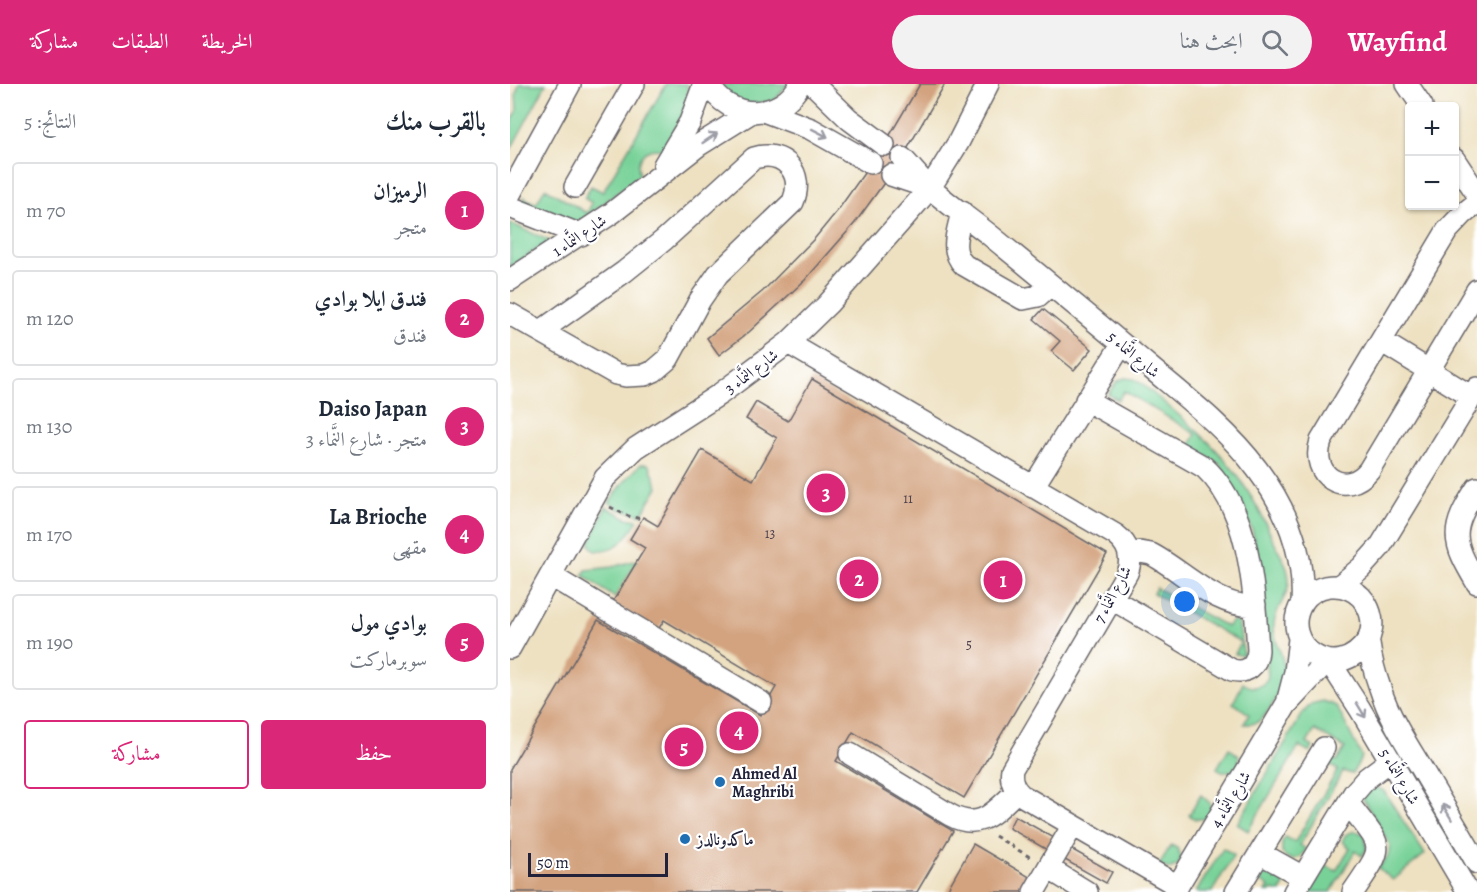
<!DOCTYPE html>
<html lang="ar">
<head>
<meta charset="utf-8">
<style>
  body { margin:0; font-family:Alegreya,Amiri,serif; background:#f2f2f3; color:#1f2937; direction:rtl }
  .controls { position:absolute; right:18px; top:18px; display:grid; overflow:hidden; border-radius:6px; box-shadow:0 2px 4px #0004 }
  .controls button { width:54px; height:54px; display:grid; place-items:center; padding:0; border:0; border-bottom:2px solid #e0e1e3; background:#fff; color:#1f2937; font:30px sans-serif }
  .scale { position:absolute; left:18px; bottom:15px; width:140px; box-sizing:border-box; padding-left:6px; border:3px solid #22223b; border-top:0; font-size:16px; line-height:21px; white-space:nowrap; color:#22223b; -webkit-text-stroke:4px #fff; paint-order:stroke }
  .you { position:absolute; left:675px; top:518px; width:21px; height:21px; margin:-15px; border:4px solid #fff; border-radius:50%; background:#1a73e8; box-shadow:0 0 0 9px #1a73e833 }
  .badge { display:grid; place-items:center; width:39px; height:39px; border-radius:50%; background:#db2777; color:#fff; font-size:20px; font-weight:700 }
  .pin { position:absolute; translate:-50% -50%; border:3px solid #fff; box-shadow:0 2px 6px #0006 }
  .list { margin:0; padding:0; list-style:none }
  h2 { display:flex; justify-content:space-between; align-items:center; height:78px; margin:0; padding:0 24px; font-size:26px }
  h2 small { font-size:20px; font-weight:400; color:#747a83 }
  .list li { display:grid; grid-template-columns:39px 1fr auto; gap:18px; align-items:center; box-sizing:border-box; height:96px; margin:0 12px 12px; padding:0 12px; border:2px solid #e0e1e3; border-radius:6px }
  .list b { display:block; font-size:22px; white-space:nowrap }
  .list p { margin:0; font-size:20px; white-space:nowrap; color:#747a83 }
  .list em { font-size:20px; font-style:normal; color:#747a83 }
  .actions { display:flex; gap:12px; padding:18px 24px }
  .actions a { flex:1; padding:14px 0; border:2px solid #db2777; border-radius:6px; text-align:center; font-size:21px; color:#db2777 }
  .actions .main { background:#db2777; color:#fff }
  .icon { flex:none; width:33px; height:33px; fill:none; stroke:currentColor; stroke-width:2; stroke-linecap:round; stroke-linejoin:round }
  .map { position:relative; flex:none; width:967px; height:808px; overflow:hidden; direction:ltr }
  header { display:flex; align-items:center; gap:36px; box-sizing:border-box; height:84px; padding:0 30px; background:#db2777; color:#fff }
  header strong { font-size:28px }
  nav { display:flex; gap:33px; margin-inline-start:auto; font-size:21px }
  .search { width:420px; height:54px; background:#f2f2f3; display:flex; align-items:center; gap:15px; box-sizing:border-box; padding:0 21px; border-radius:33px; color:#747a83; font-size:22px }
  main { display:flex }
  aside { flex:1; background:#fff }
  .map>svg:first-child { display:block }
</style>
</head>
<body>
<header>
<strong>Wayfind</strong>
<div class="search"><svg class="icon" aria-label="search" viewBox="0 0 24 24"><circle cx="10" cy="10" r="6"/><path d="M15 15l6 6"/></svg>ابحث هنا</div>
<nav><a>الخريطة</a><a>الطبقات</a><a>مشاركة</a></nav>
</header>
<main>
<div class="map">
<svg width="967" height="808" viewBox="0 0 967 808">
  <rect width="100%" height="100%" fill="#fff"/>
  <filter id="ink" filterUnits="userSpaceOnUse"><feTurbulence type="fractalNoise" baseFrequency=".0167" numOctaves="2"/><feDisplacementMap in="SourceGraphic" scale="12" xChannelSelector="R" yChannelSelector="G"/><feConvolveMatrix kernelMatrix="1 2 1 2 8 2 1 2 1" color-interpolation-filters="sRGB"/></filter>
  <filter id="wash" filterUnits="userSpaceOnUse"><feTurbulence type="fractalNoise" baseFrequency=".008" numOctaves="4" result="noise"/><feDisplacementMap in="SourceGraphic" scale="24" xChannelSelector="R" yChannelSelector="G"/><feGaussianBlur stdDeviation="1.35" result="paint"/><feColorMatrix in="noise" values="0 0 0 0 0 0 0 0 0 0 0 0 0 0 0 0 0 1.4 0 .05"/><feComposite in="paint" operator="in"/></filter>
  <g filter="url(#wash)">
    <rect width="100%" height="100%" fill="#eee1c1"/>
    <!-- green -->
    <path fill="#78d298" stroke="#4d7a6a" stroke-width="1.5" d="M9,0H36L1,65L0,41L7,27L6,10Z
      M156,0H177C181,26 165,44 152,66C135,62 124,75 130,91L64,143L13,120L14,113L26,120L35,104L77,129L82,119L74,114L81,102L93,108Z
      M211,0H278L265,16L239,21L216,9Z
      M0,139L40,157L0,183Z
      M614,294L624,295L632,300C672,334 714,365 740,411C750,426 757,443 765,460C770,469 776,479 778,489C783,510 765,521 764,540C763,550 766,558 770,567C779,592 773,604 759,626C751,637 747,641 734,640L739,630L723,619L733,599C743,606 753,604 758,593L750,483L742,445L710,380L679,363L686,350L614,307L608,316L598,310L606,298Z
      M131,380H138L140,382L148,403L131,431L109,425L99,418L114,398Z
      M96,423L117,434L128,436C115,456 111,465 85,467L79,460Z
      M128,476L105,514L73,491L76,486L102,483Z
      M646,504L717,543L722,537H728L734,572L725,570L731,558L643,509Z
      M813,617L824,621L828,625L852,673L842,690L833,687L790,761L796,765C790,776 781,779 772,769V759L775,753L785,758L828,686L818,680L822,674L827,677L835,664L805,646L797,659L803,663L800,668L789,662L738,747L727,740L793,629L801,620Z
      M719,664L729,672V681L723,687L713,688L707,684Z
      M865,703L873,706L915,770L883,796L868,784L878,772L880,761L853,715C854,709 858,705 865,703Z
      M691,711L700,719L701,728L694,735H685L679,731Z
      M845,747L854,750L857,764L852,772L845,767L821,808H799L815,781L826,787L840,764L832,757L836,750Z
      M661,761L667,764L671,773L668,781L659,785L649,781Z
      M713,764L724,771L702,808H686Z
      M762,786C772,790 778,797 771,808L763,806L761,808H756L759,803L749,796L753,790Z"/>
    <g id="blocks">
      <!-- building -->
      <path fill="#d3a37f" d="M410,0H435L392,74L345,139L295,196L239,248L209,271L197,254L253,207L305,154L328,126L374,61Z
        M533,225L582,265L564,286L541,267L550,257L524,235Z
        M302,295L597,470L454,714L343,648L326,677L443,747L407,808H0V685L88,536L250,631L266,603L154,536L148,546L102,519L135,464L120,455L132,435L133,433L148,442L192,366L243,396L267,354L236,335L246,318L278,337Z
        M505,732L546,755L539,767L499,744Z
        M463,760L523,795L515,808H436Z
        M561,765L602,788L596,799L555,776Z"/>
    </g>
  </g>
  <g filter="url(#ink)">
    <use href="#blocks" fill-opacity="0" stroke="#69656a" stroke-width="1.5"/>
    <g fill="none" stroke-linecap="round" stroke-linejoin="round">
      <defs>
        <path id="minor" d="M199,0C218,38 272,36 290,0
          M303,0L339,35L374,61
          M897,0L912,22
          M256,28L301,45L361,79
          M392,74C402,84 410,95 420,104C439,121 461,136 481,152C535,196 589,240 642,285C679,316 718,346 747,385C777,425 795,469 792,520
          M944,75L967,110
          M154,81L180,38L194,0
          M381,91L420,104
          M65,103L124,0
          M0,110L60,0
          M967,119L953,130L937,147L811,357C799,392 836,415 859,386L967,206
          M0,123L71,151
          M452,128C448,147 439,166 454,181L513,215L528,212L540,201
          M0,196L102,129L189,61L242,28
          M0,230L106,290L116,292L135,291L144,287L158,275L190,216L208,190L283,118C295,89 274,65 244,74L154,156L114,188L31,247
          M871,257L962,313
          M278,259L606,451C619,461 623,474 617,489L502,685C500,696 503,704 511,711L668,802
          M576,316L694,383C741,426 744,507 748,566C747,582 737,590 722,586L602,515
          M523,403L612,260
          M967,404C940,446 941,456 967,499
          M620,471L630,468L641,470C672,486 709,526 745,521
          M41,492L251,618
          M829,502L851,484L870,463L967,304
          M858,556C826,604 767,560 792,519C805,499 834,496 851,513C859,522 864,535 861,547C860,552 858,555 859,560C861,575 865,590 870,604C879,633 896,659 912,685C930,716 949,747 967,779
          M0,564L95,394L126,364L210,310L278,259L318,220L420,104L448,59L478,0
          M819,577L850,625L958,808
          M778,615L785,588L789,555
          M340,670L440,731C471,748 485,727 507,707
          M838,719C874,766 877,758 843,808
          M750,769L793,793
          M538,784L577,808
          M524,808L563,741
          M664,808L776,621L817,577
          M726,808L814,664
          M784,808L844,709L857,694L881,676"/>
      </defs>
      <!-- minor casing -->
      <use href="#minor" stroke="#69656a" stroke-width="24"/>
      <!-- path -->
      <path stroke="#69656a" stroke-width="3" stroke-dasharray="4.5 4.5" stroke-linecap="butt" d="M100,423L118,432L132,435
        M485,752L523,775"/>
      <!-- minor -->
      <use href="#minor" stroke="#fff" stroke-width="21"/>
    </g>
    <!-- one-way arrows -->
    <defs><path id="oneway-shaft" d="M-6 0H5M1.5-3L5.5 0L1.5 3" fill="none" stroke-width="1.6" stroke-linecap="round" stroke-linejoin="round" transform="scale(1.5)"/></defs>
    <g stroke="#9c9ca7">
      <use href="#oneway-shaft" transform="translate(310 49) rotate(27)"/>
      <use href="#oneway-shaft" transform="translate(200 54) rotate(-34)"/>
      <use href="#oneway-shaft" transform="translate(851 626) rotate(59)"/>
      <use href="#oneway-shaft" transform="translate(937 728) rotate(-121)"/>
    </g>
  </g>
  <!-- markers -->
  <g fill="#1f6fb2" stroke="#fff" stroke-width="2">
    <circle cx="210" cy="698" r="6"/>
    <circle cx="175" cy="755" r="6"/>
  </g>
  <g text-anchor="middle" stroke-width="4.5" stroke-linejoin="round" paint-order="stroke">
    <!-- number labels -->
    <g font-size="14" fill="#4e424c">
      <text x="398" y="419">11</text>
      <text x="260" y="454">13</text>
      <text x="459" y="565">5</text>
    </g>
    <!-- street labels -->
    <g font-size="16" fill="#22223b" stroke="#fff">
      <text transform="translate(69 151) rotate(-34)" y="6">شارع النَّماء 1</text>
      <text transform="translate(624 270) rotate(40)" y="6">شارع النَّماء 5</text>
      <text transform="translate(241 287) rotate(-37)" y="6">شارع النَّماء 3</text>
      <text transform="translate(602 510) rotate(-62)" y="6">شارع النَّماء 7</text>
      <text transform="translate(890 692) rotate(59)" y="6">شارع النَّماء 5</text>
      <text transform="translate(720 715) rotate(-59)" y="6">شارع النَّماء 4</text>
    </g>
    <!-- poi labels -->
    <g font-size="16" font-weight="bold" fill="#22223b" stroke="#fff" text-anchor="start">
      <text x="222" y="695">Ahmed Al<tspan x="222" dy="18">Maghribi</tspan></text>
      <text x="187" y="761">ماكدونالدز</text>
    </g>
  </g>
</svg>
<div class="controls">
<button>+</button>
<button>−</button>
</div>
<div class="scale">50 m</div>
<div class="you"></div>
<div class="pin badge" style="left:493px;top:496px">1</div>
<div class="pin badge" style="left:349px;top:495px">2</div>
<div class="pin badge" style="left:316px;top:409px">3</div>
<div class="pin badge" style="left:229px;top:647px">4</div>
<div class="pin badge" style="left:174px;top:663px">5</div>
</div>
<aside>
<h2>بالقرب منك<small>النتائج: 5</small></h2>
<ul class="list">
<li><span class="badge">1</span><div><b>الرميزان</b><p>متجر</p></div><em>70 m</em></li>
<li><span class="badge">2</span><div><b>فندق ايلا بوادي</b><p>فندق</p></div><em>120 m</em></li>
<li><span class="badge">3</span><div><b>Daiso Japan</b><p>متجر · شارع النَّماء 3</p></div><em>130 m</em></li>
<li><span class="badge">4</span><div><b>La Brioche</b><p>مقهى</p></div><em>170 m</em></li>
<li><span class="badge">5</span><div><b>بوادي مول</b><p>سوبرماركت</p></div><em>190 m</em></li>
</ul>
<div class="actions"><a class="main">حفظ</a><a>مشاركة</a></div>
</aside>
</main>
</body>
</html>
